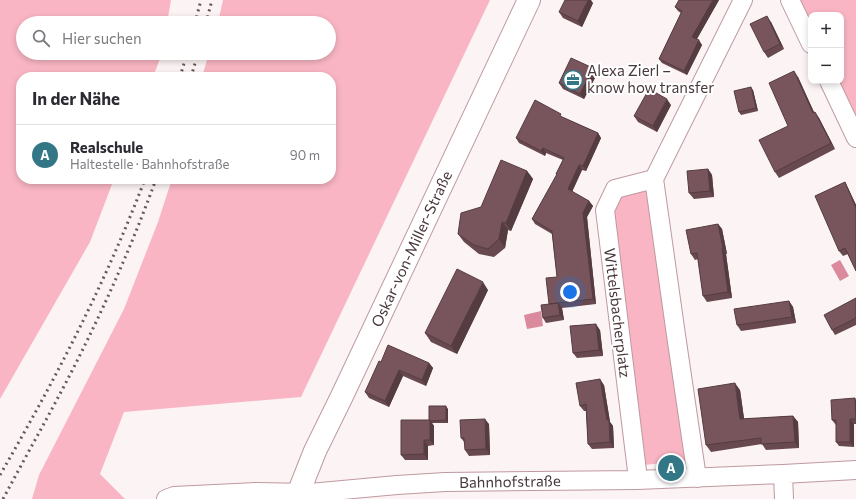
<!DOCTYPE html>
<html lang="de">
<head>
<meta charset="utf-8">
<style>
  body { margin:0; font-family:Commissioner,sans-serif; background:#f7f7f7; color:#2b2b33 }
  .controls { position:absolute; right:12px; top:12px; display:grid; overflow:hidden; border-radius:8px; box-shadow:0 2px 6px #0003 }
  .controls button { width:36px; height:36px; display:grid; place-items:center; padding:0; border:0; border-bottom:1px solid #e1e1e2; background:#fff; color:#2b2b33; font:20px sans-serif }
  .you { position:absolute; left:570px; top:292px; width:14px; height:14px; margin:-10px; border:3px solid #fff; border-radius:50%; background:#1a73e8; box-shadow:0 0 0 6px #1a73e833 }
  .badge { display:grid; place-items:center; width:26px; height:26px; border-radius:50%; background:#337787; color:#fff; font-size:13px; font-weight:700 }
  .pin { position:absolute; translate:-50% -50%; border:2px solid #fff; box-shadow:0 1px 4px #0006 }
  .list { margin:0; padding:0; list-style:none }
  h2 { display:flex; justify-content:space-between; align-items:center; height:52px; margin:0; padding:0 16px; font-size:17px }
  h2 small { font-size:13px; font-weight:400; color:#7c7c81 }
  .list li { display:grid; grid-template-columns:26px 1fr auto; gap:12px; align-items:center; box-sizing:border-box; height:60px; padding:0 16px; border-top:1px solid #e1e1e2 }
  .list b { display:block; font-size:15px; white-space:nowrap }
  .list p { margin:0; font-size:13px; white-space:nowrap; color:#7c7c81 }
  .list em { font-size:13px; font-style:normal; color:#7c7c81 }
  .icon { flex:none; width:22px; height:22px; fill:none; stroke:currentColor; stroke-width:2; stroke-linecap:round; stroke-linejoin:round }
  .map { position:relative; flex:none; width:856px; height:499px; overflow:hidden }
  .search { position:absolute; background:#fff; box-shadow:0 2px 6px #0003; left:16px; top:16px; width:320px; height:44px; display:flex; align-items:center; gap:10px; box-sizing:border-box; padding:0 14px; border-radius:22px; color:#7c7c81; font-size:15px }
  .panel { position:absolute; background:#fff; box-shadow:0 2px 6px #0003; left:16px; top:72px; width:320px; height:112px; border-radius:16px }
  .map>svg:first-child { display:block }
</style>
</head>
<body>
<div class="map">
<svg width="856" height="499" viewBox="0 0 856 499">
  <rect width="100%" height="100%" fill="#fbf3f4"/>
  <!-- green -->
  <path fill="#f9b5c3" d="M0,0H171L167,23H23V53H162L153,77H21V179H114L90,242L0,399Z
    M223,0H490L301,397L124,412L100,474L125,499H32L39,475L124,309L158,222L172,179H331V77H202L209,53H329V23H218Z
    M800,0H856V118L838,81H841V15H811V24Z
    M646,191L686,461L643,465L611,212L621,196Z"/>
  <!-- water -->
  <path fill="#db899c" d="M840,260L849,276L840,281L831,265Z
    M541,311L543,326L527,329L524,315Z"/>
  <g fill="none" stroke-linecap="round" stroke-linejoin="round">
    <defs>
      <path id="minor" d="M790,0L811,44
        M829,81L856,138
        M783,474L784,499
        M697,478L676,335L654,179L743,0
        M637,480V471L605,210L615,189L654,179
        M166,499L174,496L256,492L310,493L397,485L445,482L637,480L783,474L856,470"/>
      <path id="major" d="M296,499L315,451L342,396L529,0"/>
    </defs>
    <!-- minor casing -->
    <use href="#minor" stroke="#bf99a0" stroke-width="20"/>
    <!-- major casing -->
    <use href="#major" stroke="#bf99a0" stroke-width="24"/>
    <!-- minor -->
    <use href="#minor" stroke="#fff" stroke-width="18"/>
    <!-- major -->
    <use href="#major" stroke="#fff" stroke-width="22"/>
    <!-- rail -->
    <path stroke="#67585b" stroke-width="3" stroke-dasharray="2 4" stroke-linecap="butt" d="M195,23L201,0
      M206,23L212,0
      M180,77L187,53
      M191,77L198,53
      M0,475C55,380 106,282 145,179
      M3,499C28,452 55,405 79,357C108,299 134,240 156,179"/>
  </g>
  <!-- wall -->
  <path fill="#67494f" d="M679,0H719L697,39L702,45L687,75L662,63L659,59L681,13L678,11L675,7Z
    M593,3L582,27L563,18L559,12Z
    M771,22L784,49L768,58L764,52Z
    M593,68L597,74L584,99L563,89L559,83Z
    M798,77L814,112L819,118L835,149L779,178L775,172L788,126Z
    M753,90L758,111L741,115L739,112Z
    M671,105L657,132L638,122L634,116Z
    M564,118L598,133L601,138L586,171L582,170L572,192L589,201L593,206L587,217L596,304L562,308L564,320L546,323L543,318L549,304L557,277L552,234L535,224L532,219L557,175L556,174L563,160L546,153L545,156L519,143L516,138Z
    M708,169L712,175L714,197L694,199L689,193Z
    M527,171L533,179L511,231L508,230L505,248L494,257L479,254L464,242L458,234L481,207Z
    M845,182L848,188L856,205V271L848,254L843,256L839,251Z
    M718,224L722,229L727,254H726L732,298L707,302L703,296L698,259L695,260L691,254Z
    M488,290L457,354L431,342L425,333Z
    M856,298V325L835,335L832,330Z
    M789,301L793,307L796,323L741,331L737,325Z
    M600,330L603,356L577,358L573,353Z
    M381,362L429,363L433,368L426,386L403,376L389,407L369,398L365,392Z
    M604,385L610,422L613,426L614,448L592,449L588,444L586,411H584L580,406Z
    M740,390L744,419L793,416L798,422L799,448L766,450L762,444L711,452L706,445Z
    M856,400V424H854V447L839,446L836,442V425L832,420Z
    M448,409V423H432L434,426V445L428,446V460H405L401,455L429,420Z
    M489,424L490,455L469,456L465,450V443L461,438Z"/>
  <!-- shaded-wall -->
  <path fill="#543c40" d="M588,0H591L593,3L582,27L578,21Z
    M713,0H719L695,42L692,37Z
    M767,16L771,22L784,49L780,44Z
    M699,40L702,45L687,75L684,71Z
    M593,68L597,74L584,99L580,94Z
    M794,71L798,77L817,119L813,113Z
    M751,87L753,90L758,111L756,108Z
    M667,99L671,105L657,132L653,126Z
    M815,112L819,118L835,149L831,143Z
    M598,133L601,138L586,171L583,166Z
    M543,148L546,153L545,156L541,151Z
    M579,165L582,170L571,194L568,189Z
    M708,169L712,175L714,197L710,191Z
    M527,171L533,179L511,231L506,223Z
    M845,182L848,188L856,205V208Z
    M589,201L593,206L587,217L596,304L593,299L583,213Z
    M502,222L508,230L505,248L499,239Z
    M718,224L722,229L727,254L723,248Z
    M722,248L726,254L732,298L728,292Z
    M483,282L488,290L457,354L451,346Z
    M789,301L793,307L796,323L792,317Z
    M558,303L562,308L564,320L560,315Z
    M596,324L600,330L603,356L599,350Z
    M429,363L433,368L426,386L422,380Z
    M399,370L403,376L389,407L385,401Z
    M600,379L604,385L610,422L613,426L614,448L610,442Z
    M735,383L740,390L745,425L740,419Z
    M855,398L856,400V417Z
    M446,406L448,409V423L446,420Z
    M793,416L798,422L799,448L795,442Z
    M485,419L489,424L490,455L486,449Z
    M850,419L854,424V447L850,442Z
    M430,420L434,426V445L430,440Z
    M424,440L428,446V460L424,454Z"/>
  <!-- building -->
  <path fill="#78555c" stroke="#543c40" d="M565,0H588L578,21L559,12Z
    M679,0H713L692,37L699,40L684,71L659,59L682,11L675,7Z
    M767,16L780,44L764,52L750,24Z
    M571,58L593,68L580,94L559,83Z
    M794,71L813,113L815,112L831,143L775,172L759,140L788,126L769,83Z
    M751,87L756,108L739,112L734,91Z
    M649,89L667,99L653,126L634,116Z
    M535,100L561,114L560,116L598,133L583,166L579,165L568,189L589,201L583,213L593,299L549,304L546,278L557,277L552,231L532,219L557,174H556L564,158L543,148L541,151L516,138Z
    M501,160L527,171L506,223L502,222L499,239L488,249L474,245L458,234L461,213L481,207Z
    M708,169L710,191L689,193L687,171Z
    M845,182L856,208V271L845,248L839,251L815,196Z
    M718,224L723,248H722L728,292L703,296L697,253L691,254L686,230Z
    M457,269L483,282L451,346L425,333Z
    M856,298V318L832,330L824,315Z
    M789,301L792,317L737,325L734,309Z
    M558,303L560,315L543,318L541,305Z
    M596,324L599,350L573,353L570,326Z
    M388,345L429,363L422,380L399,370L385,401L365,392L379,361L381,362Z
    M600,379L607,420H609L610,442L588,444L586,404L580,406L576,383Z
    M735,383L740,419L793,416L795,442L761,444V438L706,445L698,389Z
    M855,398L856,419H850V442H836V420H832L831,400Z
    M429,406H446V420L430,421V420H429Z
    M485,419L486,449L465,450L464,438H461L460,420Z
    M401,420H430V440H424V454L401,455Z"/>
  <!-- icons -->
  <defs>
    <symbol id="office-ring" viewBox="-11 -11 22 22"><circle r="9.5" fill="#fff" stroke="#337787" stroke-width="1.5"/><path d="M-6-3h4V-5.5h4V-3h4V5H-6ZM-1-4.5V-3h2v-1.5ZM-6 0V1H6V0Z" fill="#337787"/></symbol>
  </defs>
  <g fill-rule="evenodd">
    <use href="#office-ring" x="562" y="69" width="22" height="22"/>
  </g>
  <g text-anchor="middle" stroke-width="4" stroke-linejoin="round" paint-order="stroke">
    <!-- poi labels -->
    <g font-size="15" fill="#48383b" stroke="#fff" text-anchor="start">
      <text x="587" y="76">Alexa Zierl –<tspan x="587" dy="17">know how transfer</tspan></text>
    </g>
    <!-- street labels -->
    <g font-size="15" fill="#48383b" stroke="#fff">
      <text transform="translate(412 249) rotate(-65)" y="5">Oskar-von-Miller-Straße</text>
      <text transform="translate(617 313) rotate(83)" y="5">Wittelsbacherplatz</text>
      <text transform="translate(510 482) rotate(-1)" y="5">Bahnhofstraße</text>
    </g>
  </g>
</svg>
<div class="controls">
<button>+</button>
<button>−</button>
</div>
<div class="you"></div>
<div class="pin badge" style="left:671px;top:468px">A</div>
<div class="search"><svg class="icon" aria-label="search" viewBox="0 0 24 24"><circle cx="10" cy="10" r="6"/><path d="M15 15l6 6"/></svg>Hier suchen</div>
<section class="panel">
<h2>In der Nähe<small></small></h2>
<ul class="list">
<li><span class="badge">A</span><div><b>Realschule</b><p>Haltestelle · Bahnhofstraße</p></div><em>90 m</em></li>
</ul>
</section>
</div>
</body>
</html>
